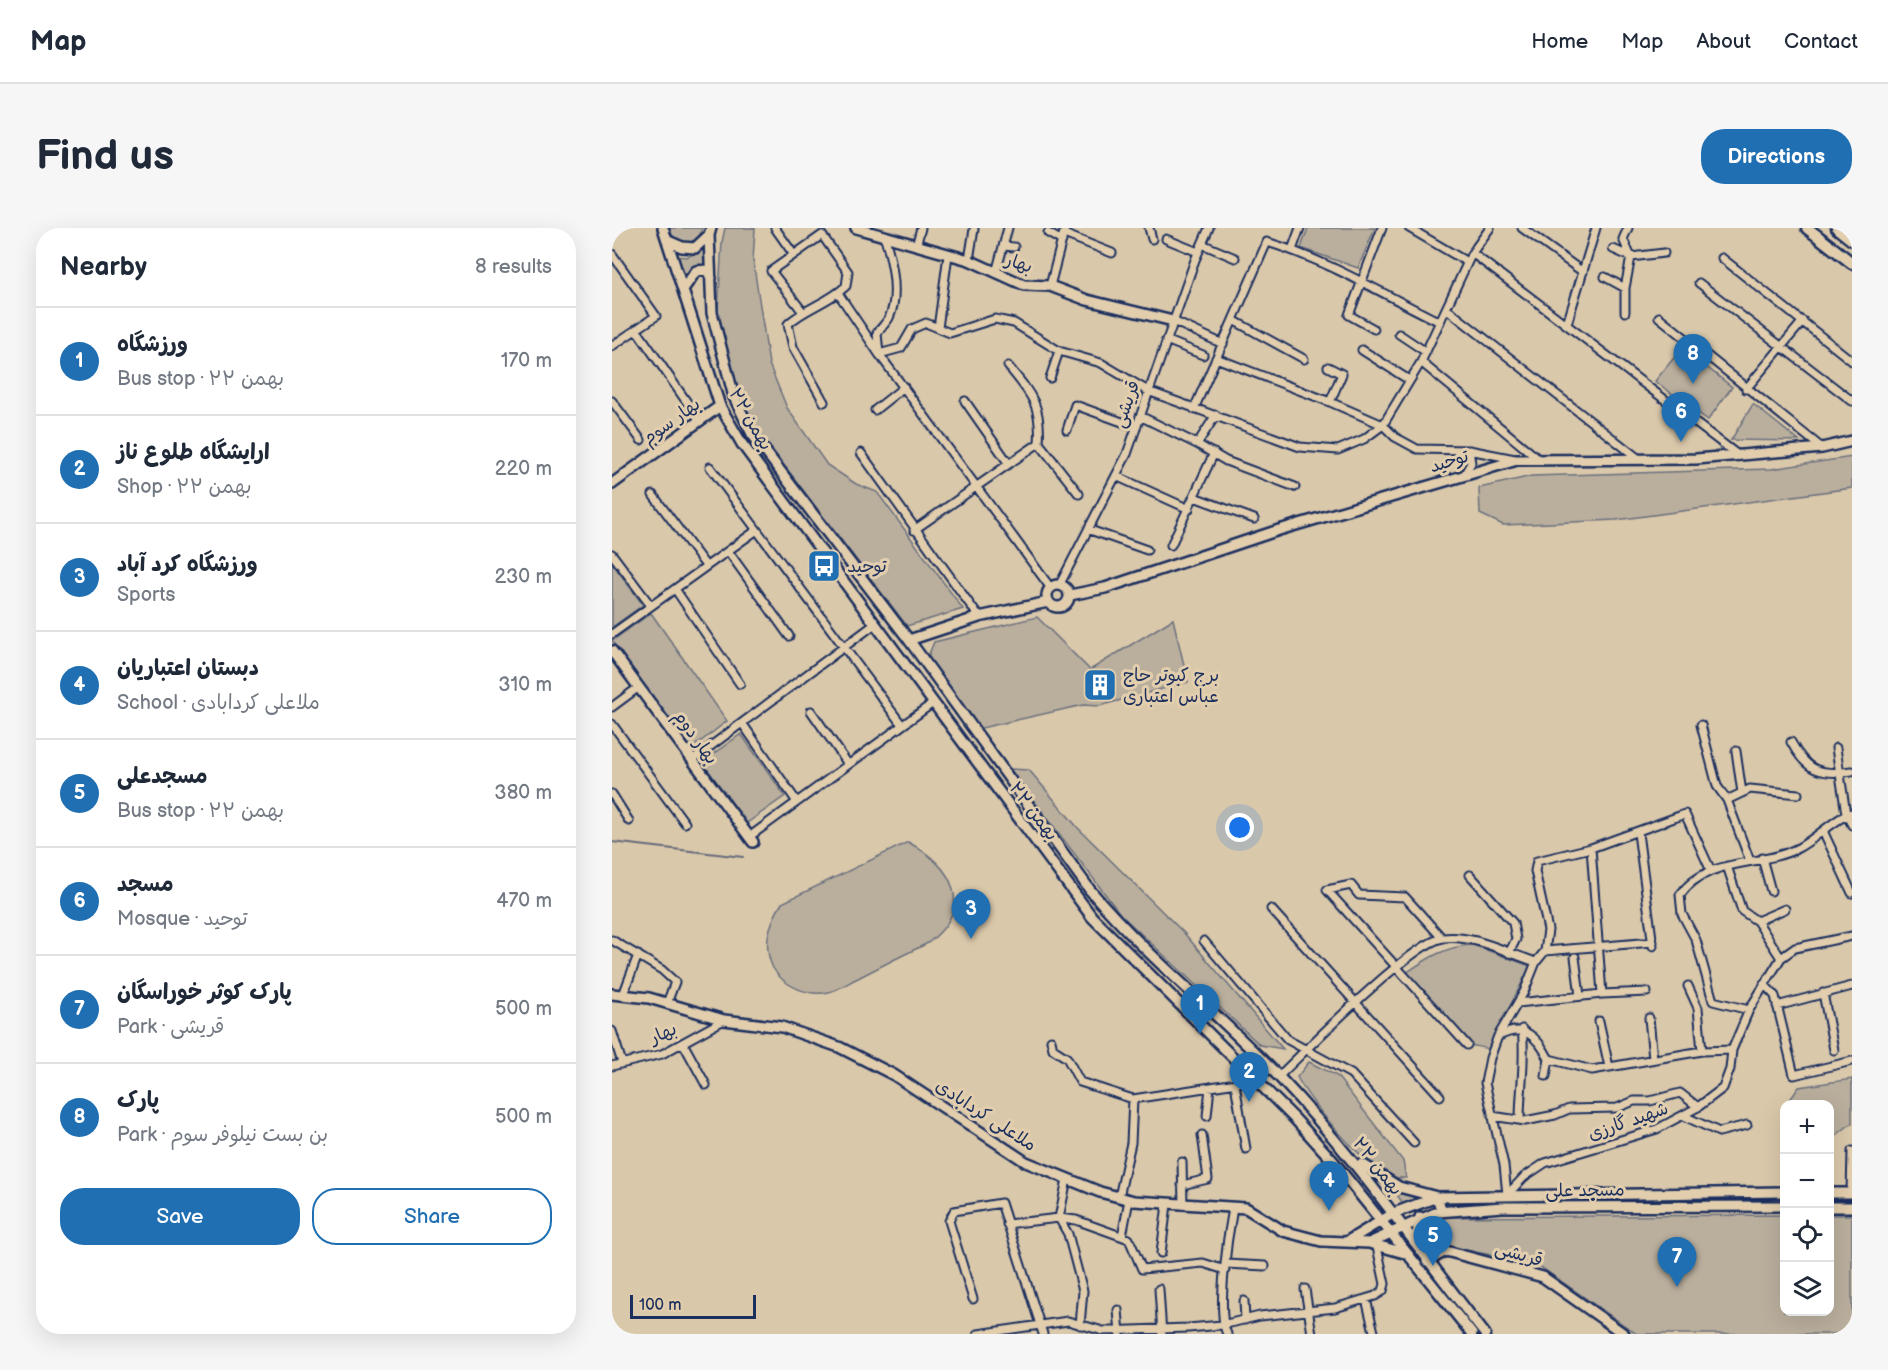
<!DOCTYPE html>
<html lang="en">
<head>
<meta charset="utf-8">
<style>
  body { margin:0; font-family:"Balsamiq Sans","Playpen Sans Arabic",sans-serif; background:#f6f6f7; color:#1f2937 }
  .controls { position:absolute; right:18px; bottom:18px; display:grid; overflow:hidden; border-radius:12px; box-shadow:0 6px 24px #0002 }
  .controls button { width:54px; height:54px; display:grid; place-items:center; padding:0; border:0; border-bottom:2px solid #e0e1e3; background:#fff; color:#1f2937; font:30px sans-serif }
  .scale { position:absolute; left:18px; bottom:15px; width:126px; box-sizing:border-box; padding-left:6px; border:3px solid #1b2f5e; border-top:0; font-size:16px; line-height:21px; white-space:nowrap; color:#1b2f5e; -webkit-text-stroke:4px #e2cead; paint-order:stroke }
  .you { position:absolute; left:628px; top:600px; width:21px; height:21px; margin:-15px; border:4px solid #fff; border-radius:50%; background:#1a73e8; box-shadow:0 0 0 9px #1a73e833 }
  .badge { display:grid; place-items:center; width:39px; height:39px; border-radius:50%; background:#1f6fb2; color:#fff; font-size:20px; font-weight:700 }
  .pin { position:absolute; translate:-50% -50px; filter:drop-shadow(0 2px 3px #0008) }
  .pin::after { content:''; position:absolute; top:32px; width:21px; height:18px; background:inherit; clip-path:polygon(0 0,100% 0,50% 100%) }
  .list { margin:0; padding:0; list-style:none }
  h2 { display:flex; justify-content:space-between; align-items:center; height:78px; margin:0; padding:0 24px; font-size:26px }
  h2 small { font-size:20px; font-weight:400; color:#747a83 }
  .list li { display:grid; grid-template-columns:39px 1fr auto; gap:18px; align-items:center; box-sizing:border-box; height:108px; padding:0 24px; border-top:2px solid #e0e1e3 }
  .list b { display:block; font-size:22px; white-space:nowrap }
  .list p { margin:0; font-size:20px; white-space:nowrap; color:#747a83 }
  .list em { font-size:20px; font-style:normal; color:#747a83 }
  .actions { display:flex; gap:12px; padding:18px 24px }
  .actions a { flex:1; padding:14px 0; border:2px solid #1f6fb2; border-radius:24px; text-align:center; font-size:21px; color:#1f6fb2 }
  .actions .main { background:#1f6fb2; color:#fff }
  .icon { flex:none; width:33px; height:33px; fill:none; stroke:currentColor; stroke-width:2; stroke-linecap:round; stroke-linejoin:round }
  .map { position:relative; flex:none; width:1240px; height:1106px; overflow:hidden; border-radius:24px }
  header { display:flex; align-items:center; gap:36px; box-sizing:border-box; height:84px; padding:0 30px; background:#fff; border-bottom:2px solid #e0e1e3 }
  header strong { font-size:28px }
  nav { display:flex; gap:33px; margin-inline-start:auto; font-size:21px }
  .intro { display:flex; align-items:center; justify-content:space-between; box-sizing:border-box; height:144px; padding:0 36px }
  h1 { margin:0; font-size:42px }
  .button { padding:15px 27px; border-radius:24px; background:#1f6fb2; color:#fff; font-size:21px; font-weight:700 }
  main { display:flex; gap:36px; padding:0 36px }
  aside { flex:1; background:#fff; border-radius:24px; box-shadow:0 6px 24px #0002 }
  .map>svg:first-child { display:block }
</style>
</head>
<body>
<header>
<strong>Map</strong>
<nav><a>Home</a><a>Map</a><a>About</a><a>Contact</a></nav>
</header>
<div class="intro"><h1>Find us</h1><a class="button">Directions</a></div>
<main>
<aside>
<h2>Nearby<small>8 results</small></h2>
<ul class="list">
<li><span class="badge">1</span><div><b>ورزشگاه</b><p>Bus stop · ۲۲ بهمن</p></div><em>170 m</em></li>
<li><span class="badge">2</span><div><b>ارایشگاه طلوع ناز</b><p>Shop · ۲۲ بهمن</p></div><em>220 m</em></li>
<li><span class="badge">3</span><div><b>ورزشگاه کرد آباد</b><p>Sports</p></div><em>230 m</em></li>
<li><span class="badge">4</span><div><b>دبستان اعتباریان</b><p>School · ملاعلی کردابادی</p></div><em>310 m</em></li>
<li><span class="badge">5</span><div><b>مسجدعلی</b><p>Bus stop · ۲۲ بهمن</p></div><em>380 m</em></li>
<li><span class="badge">6</span><div><b>مسجد</b><p>Mosque · توحید</p></div><em>470 m</em></li>
<li><span class="badge">7</span><div><b>پارک کوثر خوراسگان</b><p>Park · قریشی</p></div><em>500 m</em></li>
<li><span class="badge">8</span><div><b>پارک</b><p>Park · بن بست نیلوفر سوم</p></div><em>500 m</em></li>
</ul>
<div class="actions"><a class="main">Save</a><a>Share</a></div>
</aside>
<div class="map">
<svg width="1240" height="1106" viewBox="0 0 1240 1106">
  <rect width="100%" height="100%" fill="#dac8aa"/>
  <filter id="ink" filterUnits="userSpaceOnUse"><feTurbulence type="fractalNoise" baseFrequency=".0167" numOctaves="2"/><feDisplacementMap in="SourceGraphic" scale="12" xChannelSelector="R" yChannelSelector="G"/><feConvolveMatrix kernelMatrix="1 2 1 2 8 2 1 2 1" color-interpolation-filters="sRGB"/></filter>
  <g filter="url(#ink)">
    <!-- green -->
    <path fill="#baaf9d" stroke="#6a6f7e" stroke-width="1.5" d="M55,0H90L87,10C72,19 63,13 55,0Z
      M113,0H143L141,32L157,136L175,180L215,237L244,256L265,264L351,381L295,398L149,207L127,166L106,83L110,14Z
      M696,0H763L746,40L689,20Z
      M96,20V40L81,41L71,49L65,28L75,29Z
      M1070,120L1120,159L1096,192L1043,153Z
      M1141,176L1187,213L1119,212Z
      M1240,229V260L1004,292L891,297L868,286L867,260L920,248L1159,241Z
      M0,335L31,377L0,399Z
      M39,385L115,493L79,521L0,413Z
      M425,389L478,442L561,391L576,454L487,478L471,477L365,501L314,433L322,414Z
      M129,506L173,568L135,595L90,534Z
      M398,541L417,542L466,600L572,705L671,821L648,817L509,687Z
      M296,614C340,638 364,678 316,715C293,726 269,738 246,750C237,754 227,762 217,764C197,769 171,758 161,740C150,717 157,696 170,675Z
      M861,717L918,738L877,821L858,817L794,745C816,730 834,718 861,717Z
      M697,834L725,848L791,933L794,950C790,950 784,950 780,949C753,940 698,874 685,849Z
      M1240,851V895L1223,908L1218,940V876H1175L1187,859Z
      M781,961L804,969L792,977Z
      M1172,987V1084H1218V987H1240V1106H1025L923,1035L820,1016L808,998L831,989Z"/>
    <g fill="none" stroke-linecap="round" stroke-linejoin="round">
      <!-- stream -->
      <path stroke="#656a7b" stroke-width="2" d="M0,614L131,629"/>
      <defs>
        <path id="street" d="M163,0L182,27
          M537,0L540,11
          M797,0L855,34
          M910,0L971,44
          M436,5L450,13
          M452,6L500,25
          M273,10C280,33 288,67 277,90C274,95 268,101 265,105L267,126L289,120L300,101L314,95L338,105L383,91L402,95L447,123L489,135L536,163L688,219L726,222L752,211L771,197L809,134L860,25L878,0
          M554,11L586,24
          M590,16L623,30
          M304,18L309,0
          M392,18L402,19
          M1001,21L1019,29L1052,25
          M680,22L688,0
          M860,25L1127,228
          M0,26L44,88L0,118
          M1110,30L1240,133
          M357,32L362,1
          M384,45L396,0
          M993,49L1013,60
          M1087,55L1240,173
          M438,58L453,0
          M226,65L267,126L438,359
          M835,81L1027,231
          M191,84L159,43L210,7L236,44L234,58C216,75 193,80 176,96L181,119L212,174
          M1013,84V60L1019,29L1011,11L1016,0
          M1047,89L1210,220
          M621,92L692,131
          M561,93L611,116
          M955,96L984,0
          M326,100L336,27
          M24,101L88,193
          M762,101L737,87L770,0
          M787,106L814,124
          M554,112L591,127
          M750,122L797,152
          M604,130L718,174L771,197L783,209L805,221L857,222L903,231
          M809,134L925,230
          M716,139L730,146L718,174
          M438,150L447,123
          M1134,161L1191,93
          M0,173L29,212
          M353,173L397,236
          M582,181L655,14C717,33 771,66 828,94
          M263,182L292,159
          M528,188L585,216L614,233L683,259
          M455,202L463,177L524,199
          M427,215L467,266
          M585,216L604,187
          M249,225L367,389
          M98,239L290,497
          M852,247L859,235L857,222
          M504,248L577,281
          M41,267L94,338
          M582,269L642,291
          M302,302L427,215C430,177 419,166 396,138
          M478,302L535,322
          M559,317L602,225
          M116,323L177,408
          M0,326L39,378
          M448,356L515,226L583,32L597,0
          M63,361L128,456
          M0,406L145,302
          M0,479L27,459
          M199,483L236,536
          M130,495L185,574
          M0,496L73,595
          M1089,497L1105,558L1115,572L1138,633
          M1179,514C1194,542 1207,548 1240,543
          M1224,520L1234,586L1240,597
          M1124,523L1130,565
          M80,532L263,396
          M0,566L17,593
          M1115,572L1138,561L1186,566
          M1026,605L1041,718
          M1212,605L1240,665
          M137,609L321,475
          M1150,630L1159,663
          M1115,638L1130,683L1145,693L1169,730
          M858,647L901,695L904,711L897,725
          M715,662L855,817
          M715,662L739,657L747,667L793,669L830,710
          M659,681L828,868
          M1145,693L1173,681
          M0,712L50,742L63,754L55,775
          M592,713L676,812L739,846L802,915
          M933,723L1041,714
          M963,729L968,768
          M1152,756L1163,768L1182,847L1240,833
          M1076,758L1086,780L1090,823
          M1211,765L1222,822
          M990,766L1035,764
          M11,767L26,727
          M906,775L990,766L979,620
          M1165,778L1240,758
          M1137,782L1101,773L1084,712L1070,686L1068,667C1095,628 1147,640 1186,620C1202,612 1226,588 1240,585
          M1037,790L1041,831
          M987,793L997,839
          M0,803L10,835
          M887,808C912,795 925,808 937,831L980,842L1090,823L1120,822
          M439,812L441,821L455,830L468,854L521,871L644,852
          M71,815L94,857
          M0,838L50,826L112,792
          M667,848C695,821 799,715 831,710C861,706 895,725 924,734
          M934,848L937,831
          M623,856L634,921
          M595,888L598,859
          M880,888L913,893L943,887L957,881L1005,880L1022,873H1038L1068,865L1086,879
          M1072,888L1107,904L1135,897
          M908,892C908,861 914,832 910,801
          M570,934L571,977
          M455,951L447,990L456,1006L471,1063L468,1097
          M570,957L596,951L590,907
          M1239,965L1240,923
          M895,967L892,937L873,855L878,830L886,808L912,764L924,734L933,723L936,702L923,643L925,633L979,620L1073,586L1099,643
          M895,967L912,949L933,935L1045,901L1086,879L1111,860L1118,841L1120,822L1137,782L1169,730L1183,720L1240,708
          M507,969L519,915L521,871
          M395,996L447,990L464,992L517,1011L530,1041L591,1035L613,1042
          M510,1008L517,972
          M549,1025L555,976
          M614,1036L653,1038
          M547,1061L550,1106
          M693,1061L700,1106
          M361,1071L337,993L342,983L389,975L431,1106
          M754,1071L762,1104
          M632,1073L633,1092
          M506,1082L508,1106
          M366,1106L456,1093L491,1103L576,1100L610,1097L648,1088L723,1080L763,1068L771,1063L773,1056L765,1019
          M615,1106C604,1084 616,1006 621,980"/>
        <path id="secondary" d="M51,0L108,178L130,216L480,689L683,891L721,933L860,1106
          M244,0L357,32L412,57L438,58L475,72L561,93
          M97,7L100,85L122,169L140,206L297,412L478,662C536,730 607,786 669,851C744,930 805,1020 873,1106
          M56,13L70,19L83,20L97,7L99,0
          M72,60L84,43L95,42L99,50
          M0,256L108,178
          M435 368a11 11 0 1 1 22 0a11 11 0 1 1-22 0Z
          M458,367L493,360L667,302L905,232L1084,231L1210,220L1240,213
          M297,412L367,389L436,374
          M0,423L141,614
          M0,766L37,770L112,792L170,799L227,819L282,847L414,934L488,964L522,973L634,980L671,1003L709,1013L757,1015L825,984L891,979L1172,978
          M750,936L787,959L825,969L830,984
          M1218,965H1240
          M1218,979H1240
          M808,989L805,1006L809,1020
          M734,1014L782,985L825,969L1172,964
          M757,1015L796,1026
          M815,1033L834,1023L931,1049L1012,1106"/>
        <path id="primary" d="M1195,0L1240,35
          M1225,0L1240,12"/>
      </defs>
      <!-- street casing -->
      <use href="#street" stroke="#1b2f5e" stroke-width="11"/>
      <!-- secondary casing -->
      <use href="#secondary" stroke="#1b2f5e" stroke-width="14"/>
      <!-- primary casing -->
      <use href="#primary" stroke="#1b2f5e" stroke-width="15"/>
      <!-- street -->
      <use href="#street" stroke="#e2cead" stroke-width="7"/>
      <!-- secondary -->
      <use href="#secondary" stroke="#e2cead" stroke-width="9"/>
      <!-- primary -->
      <use href="#primary" stroke="#e2cead" stroke-width="10"/>
    </g>
  </g>
  <!-- icons -->
  <defs>
    <symbol id="bus-square" viewBox="-11 -11 22 22"><rect x="-9" y="-9" width="18" height="18" rx="4" fill="#1f6fb2" stroke="#e2cead"/><path d="M-5-6H5V4H4V6H2V4H-2V6H-4V4H-5ZM-3.5-4V0h7V-4ZM-3.5 1.2v1.5H-2V1.2ZM2 1.2v1.5H3.5V1.2Z" fill="#fff"/></symbol>
    <symbol id="building-square" viewBox="-11 -11 22 22"><rect x="-9" y="-9" width="18" height="18" rx="4" fill="#1f6fb2" stroke="#e2cead"/><path d="M-4-6H4V6H1V3H-1V6H-4ZM-2.5-4.3h1.7v1.8h-1.7ZM.8-4.3h1.7v1.8H.8ZM-2.5-1h1.7V.8h-1.7ZM.8-1h1.7V.8H.8Z" fill="#fff"/></symbol>
  </defs>
  <g fill-rule="evenodd">
    <use href="#bus-square" x="193" y="319" width="38" height="38"/>
    <use href="#building-square" x="469" y="438" width="38" height="38"/>
  </g>
  <g text-anchor="middle" stroke-width="6" stroke-linejoin="round" paint-order="stroke">
    <!-- street labels -->
    <g font-size="18" fill="#1b2f5e" stroke="#e2cead">
      <text transform="translate(407 35) rotate(18)" y="6">بهار</text>
      <text transform="translate(514 176) rotate(-71)" y="6">قریشی</text>
      <text transform="translate(139 191) rotate(60)" y="6">۲۲ بهمن</text>
      <text transform="translate(59 193) rotate(-36)" y="6">بهار سوم</text>
      <text transform="translate(837 233) rotate(-17)" y="6">توحید</text>
      <text transform="translate(84 509) rotate(54)" y="6">بهار دوم</text>
      <text transform="translate(422 583) rotate(53)" y="6">۲۲ بهمن</text>
      <text transform="translate(51 805) rotate(-24)" y="6">بهار</text>
      <text transform="translate(374 887) rotate(33)" y="6">ملاعلی کردابادی</text>
      <text transform="translate(1016 893) rotate(-19)" y="6">شهید گارزی</text>
      <text transform="translate(766 938) rotate(52)" y="6">۲۲ بهمن</text>
      <text transform="translate(973 962) rotate(-1)" y="6">مسجد علی</text>
      <text transform="translate(907 1026) rotate(16)" y="6">قریشی</text>
    </g>
    <!-- poi labels -->
    <g font-size="18" fill="#1b2f5e" stroke="#e2cead" text-anchor="start">
      <text x="235" y="344">توحید</text>
      <text x="511" y="453">برج کبوتر حاج<tspan x="511" dy="21">عباس اعتباری</tspan></text>
    </g>
  </g>
</svg>
<div class="controls">
<button>+</button>
<button>−</button>
<button><svg class="icon" aria-label="locate" viewBox="0 0 24 24"><circle cx="12" cy="12" r="6"/><path d="M12 2v4M12 18v4M2 12h4M18 12h4"/></svg></button>
<button><svg class="icon" aria-label="layers" viewBox="0 0 24 24"><path d="M12 4l9 5-9 5-9-5zM3 14l9 5 9-5"/></svg></button>
</div>
<div class="scale">100 m</div>
<div class="you"></div>
<div class="pin badge" style="left:588px;top:806px">1</div>
<div class="pin badge" style="left:637px;top:874px">2</div>
<div class="pin badge" style="left:359px;top:711px">3</div>
<div class="pin badge" style="left:717px;top:983px">4</div>
<div class="pin badge" style="left:821px;top:1038px">5</div>
<div class="pin badge" style="left:1069px;top:214px">6</div>
<div class="pin badge" style="left:1065px;top:1059px">7</div>
<div class="pin badge" style="left:1081px;top:156px">8</div>
</div>
</main>
</body>
</html>
